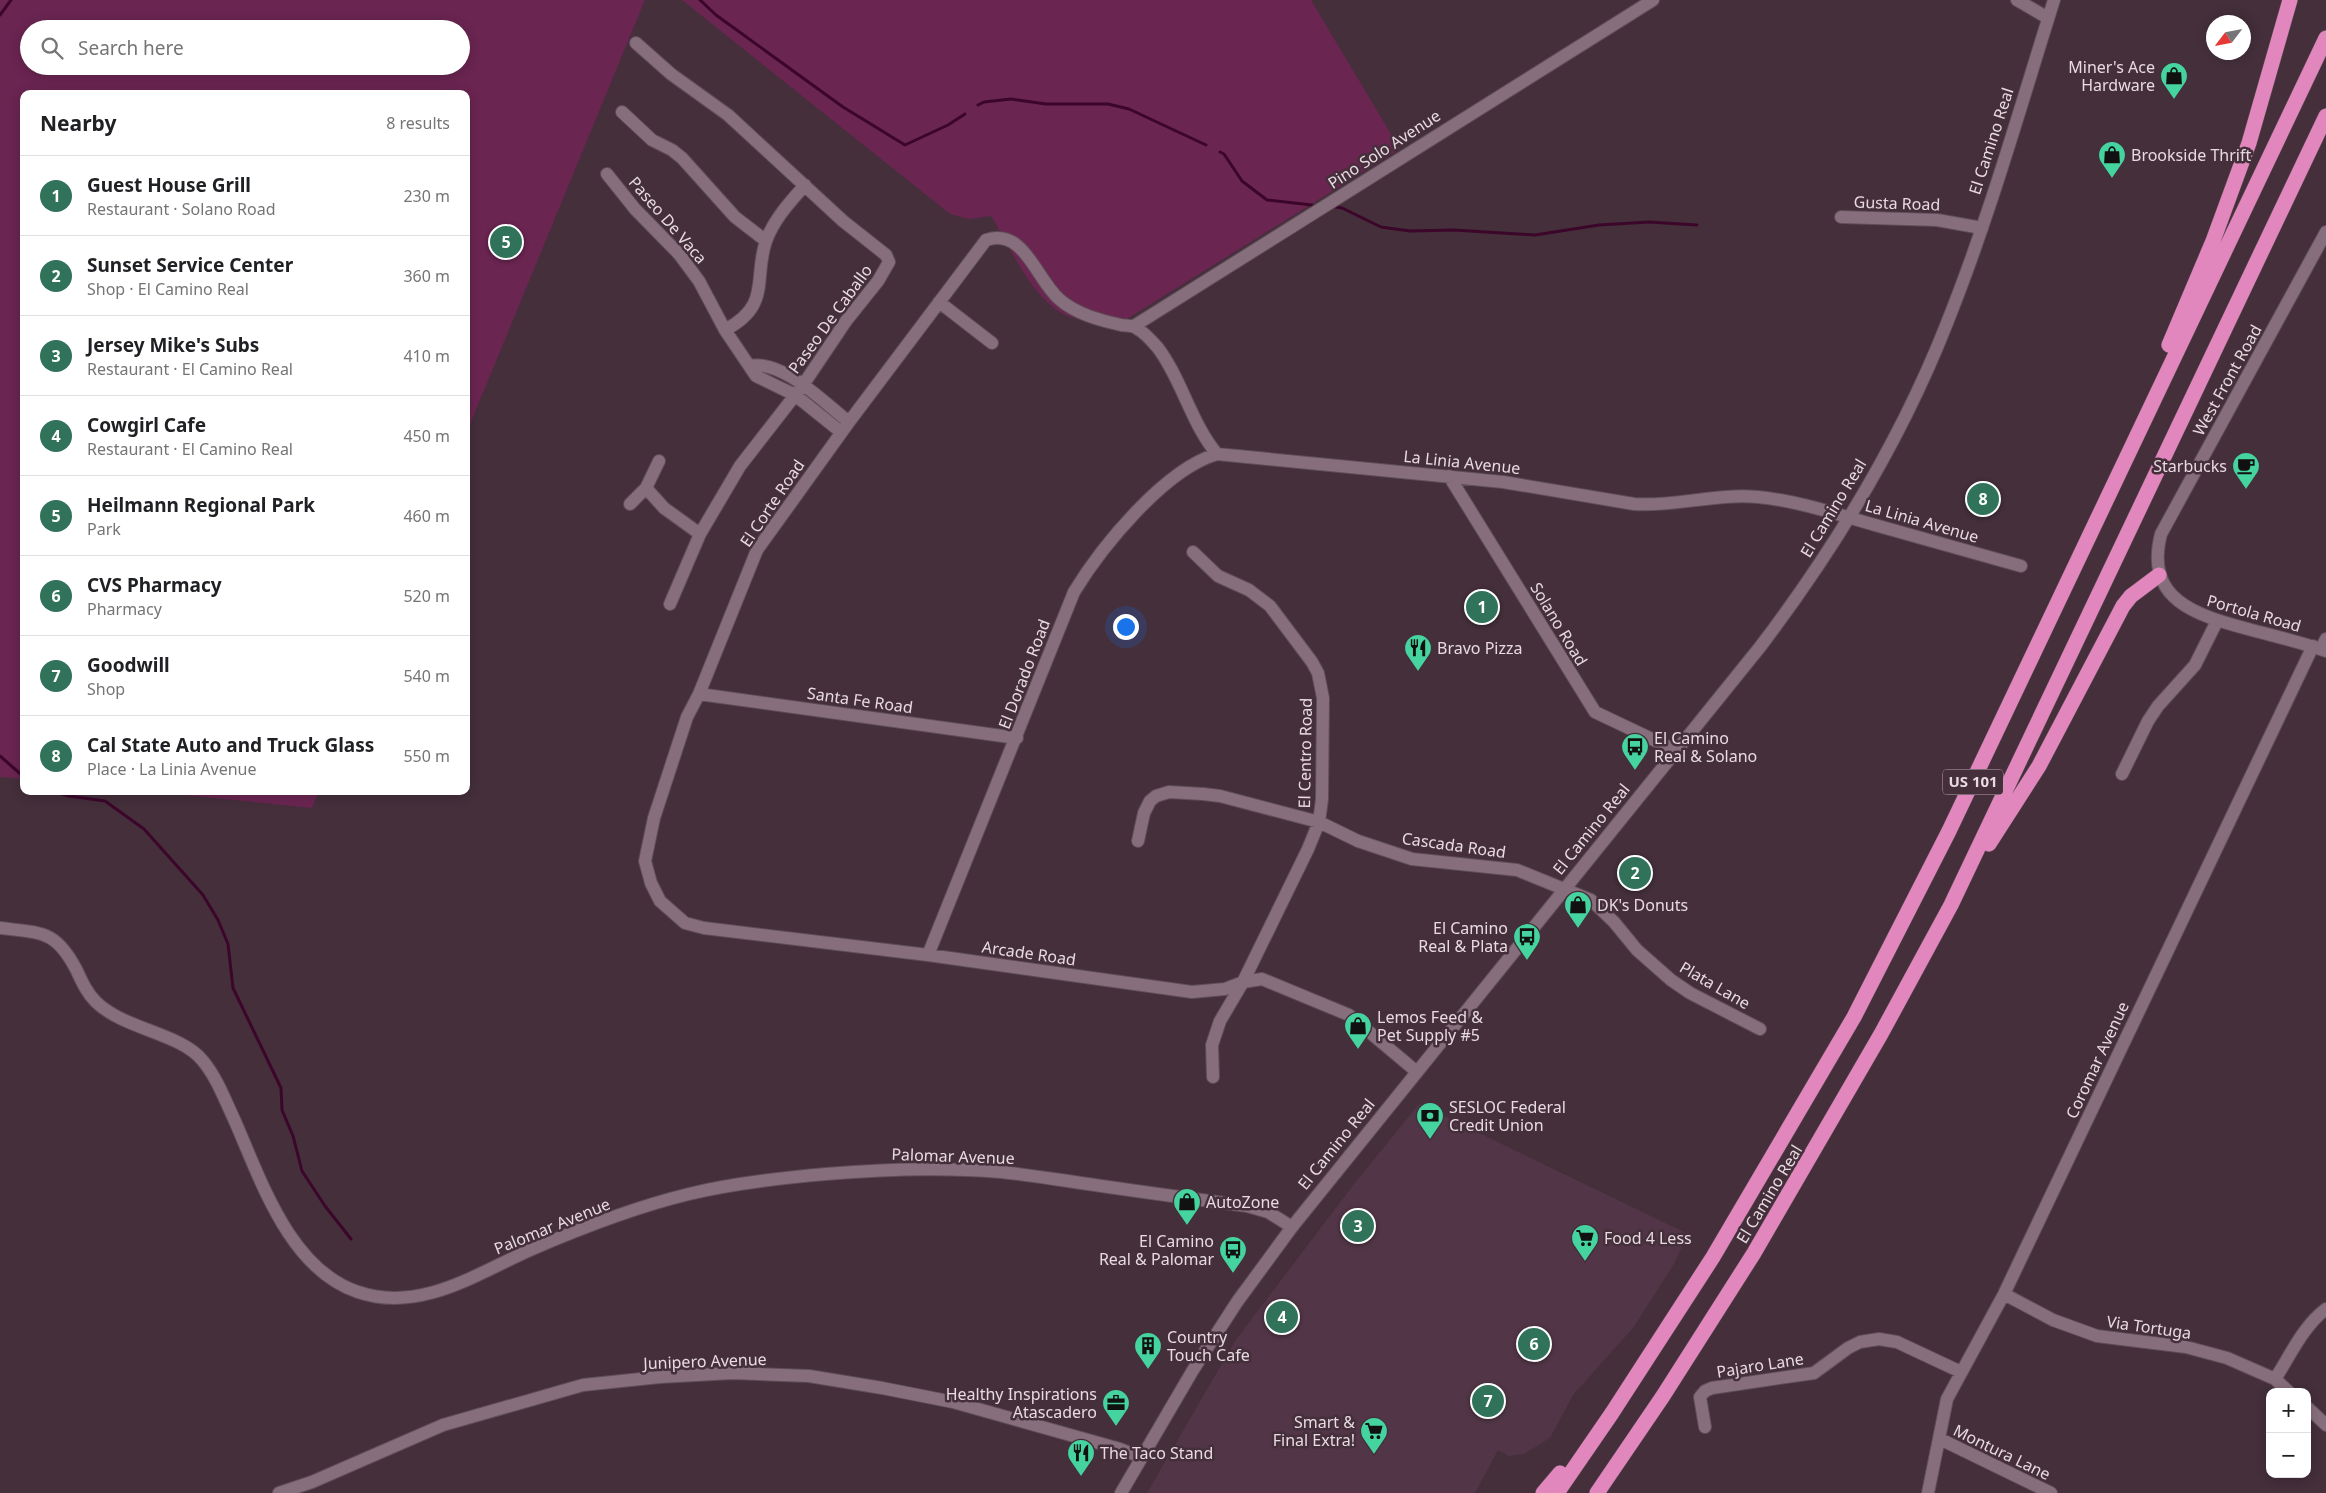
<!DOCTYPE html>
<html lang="en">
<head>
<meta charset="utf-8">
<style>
  body { margin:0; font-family:"Noto Sans",sans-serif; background:#f6f6f6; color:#202124 }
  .controls { position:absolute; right:15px; bottom:15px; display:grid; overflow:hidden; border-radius:10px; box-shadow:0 2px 12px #0003 }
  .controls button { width:45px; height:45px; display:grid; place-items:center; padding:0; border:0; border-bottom:1px solid #e0e0e0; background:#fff; color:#202124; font:25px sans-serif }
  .compass { position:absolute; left:2206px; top:15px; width:45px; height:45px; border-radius:50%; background:#fff; box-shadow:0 2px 12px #0003; rotate:238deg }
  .you { position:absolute; left:1125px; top:626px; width:18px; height:18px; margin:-12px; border:4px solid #fff; border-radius:50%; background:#1a73e8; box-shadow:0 0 0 8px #1a73e833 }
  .badge { display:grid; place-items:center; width:32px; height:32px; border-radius:50%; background:#31725b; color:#fff; font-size:16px; font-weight:700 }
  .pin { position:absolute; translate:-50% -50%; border:2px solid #fff; box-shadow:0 1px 5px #0006 }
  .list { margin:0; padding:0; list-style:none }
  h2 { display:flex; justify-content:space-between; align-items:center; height:65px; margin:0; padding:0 20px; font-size:21px }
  h2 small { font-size:16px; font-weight:400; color:#757577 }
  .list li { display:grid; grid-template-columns:32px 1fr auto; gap:15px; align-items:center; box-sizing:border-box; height:80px; padding:0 20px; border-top:1px solid #e0e0e0 }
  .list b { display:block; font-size:19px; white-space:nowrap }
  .list p { margin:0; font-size:16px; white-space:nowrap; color:#757577 }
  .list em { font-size:16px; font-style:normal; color:#757577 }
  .icon { flex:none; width:28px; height:28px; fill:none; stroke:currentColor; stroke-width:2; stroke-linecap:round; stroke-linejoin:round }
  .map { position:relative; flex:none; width:2326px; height:1493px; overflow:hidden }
  .search { position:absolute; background:#fff; box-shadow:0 2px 12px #0003; left:20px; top:20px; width:450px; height:55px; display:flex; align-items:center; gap:12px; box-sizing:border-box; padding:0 18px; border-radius:28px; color:#757577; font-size:19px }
  .panel { position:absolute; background:#fff; box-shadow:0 2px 12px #0003; left:20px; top:90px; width:450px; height:705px; border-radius:10px }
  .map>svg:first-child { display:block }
</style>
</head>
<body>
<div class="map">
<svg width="2326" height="1493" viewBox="0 0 2326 1493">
  <rect width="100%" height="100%" fill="#442f3b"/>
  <!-- built -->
  <path fill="#523647" d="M1419,1104L1688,1234L1674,1264L1633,1328L1573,1395L1550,1438L1524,1454L1509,1456L1498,1450L1475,1493H1147L1235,1341L1354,1184Z"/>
  <!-- green -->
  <path fill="#6a2551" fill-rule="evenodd" d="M0,0H645L466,434V94H24V779L0,777ZM29,29H461V66H29Z
    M682,0H1311L1400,149L1114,327C1098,322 1080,321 1065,315C1032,299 1010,247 991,216L969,219L950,214Z
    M144,791H319L312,808Z"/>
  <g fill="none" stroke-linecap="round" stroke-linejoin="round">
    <!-- stream -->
    <path stroke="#3c062b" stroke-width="3" d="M700,0L716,15L843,107L905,145L948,125L965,114
      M0,15L11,0
      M978,105L984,102L1011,99L1046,104H1108L1129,109L1206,145
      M1220,152L1224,154L1242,181L1267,200L1312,205
      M1336,207L1342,208L1381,227L1410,231L1454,230L1535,235L1599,225L1649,222L1697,225
      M0,756L24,777
      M51,791L69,796L105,801L144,829L203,895L218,920L228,944L233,988L281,1088L282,1110L293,1136L302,1171L325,1206L351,1239"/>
    <defs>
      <path id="minor" d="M2017,0L2048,18
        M636,43L671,74L728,115L843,221L886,255L889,262L878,281L846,321L803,385L740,466L700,534L670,604
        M622,112L652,140L672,150L682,158L735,217L766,241
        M607,174L635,209L679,254L699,281L725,330L756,376L795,395L841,432
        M1841,217L1937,220L1982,228
        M939,302L992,343
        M1134,326L1653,0
        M725,330C772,305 753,279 766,241C774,219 790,202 805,185
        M750,366C783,359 825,404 849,422
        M1449,476L1595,712L1677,751
        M646,488L664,508L700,534
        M630,504L646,488L659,461
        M1193,552L1218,576L1249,590L1270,606L1312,662L1318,673L1323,698L1322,799L1319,822L1308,849L1243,982L1220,1021L1212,1045L1213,1077
        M2321,649L2326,639
        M699,694L1017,738
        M2122,774L2148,721L2158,706L2195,665L2217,621
        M1138,841L1144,813L1150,801L1156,796L1169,792L1203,794L1220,796L1319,822L1358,841L1412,859L1517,870L1591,900L1614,922L1637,950L1671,980L1690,993L1760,1029
        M0,928C42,933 56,930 77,971C82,982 87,993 96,1002C125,1030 181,1033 203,1061C217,1078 225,1100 234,1119C261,1180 289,1269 358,1292C420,1313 476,1274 530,1250C581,1228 635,1207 689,1194C734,1183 780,1178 826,1174C884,1169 943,1167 1001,1172C1030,1175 1059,1180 1088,1184C1141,1192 1194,1199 1247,1206L1268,1212L1292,1227
        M928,955L1074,592C1102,546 1165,469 1217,454
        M1417,1072L1349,1015L1262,979L1243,982L1225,989L1192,992L928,955L704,928L685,923L660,901L651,883L645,861L654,818L687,717L699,694L757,550L849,422L986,240C1024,227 1036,279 1059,299C1076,314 1099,320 1121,325C1126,326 1132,325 1136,328C1144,332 1152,341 1158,348C1182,380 1191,423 1217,454L1503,482L1634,504C1675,507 1716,493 1758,497C1799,501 1836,514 1875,525C1924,539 1973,553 2021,566
        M2004,1294L2053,1320L2097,1336L2186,1347L2227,1358L2275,1379L2289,1392
        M2275,1379C2290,1356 2303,1326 2326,1309
        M2307,1407L2326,1425
        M1705,1427L1700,1397L1705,1391L1712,1388L1814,1373L1848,1348L1860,1342L1879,1339L1897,1342L1961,1372
        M1940,1439L2051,1493
        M279,1493L312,1482L443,1425L583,1385L660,1377L733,1373L809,1376L882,1388L953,1402L1120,1449L1141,1457
        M1928,1493L1947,1399L2004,1294L2313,646"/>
      <path id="tertiary" d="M2326,232L2161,534C2144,600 2196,615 2248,629C2274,636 2300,642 2326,651"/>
      <path id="secondary" d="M1121,1493L1193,1370L1237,1302L1292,1227L1760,647C1836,547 1901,440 1947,323C1989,218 2020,108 2054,0"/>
      <path id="motorway" d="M2169,345L2213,241L2249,143L2290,0
        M1989,844L2039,766L2123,606L2131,596L2159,575
        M1543,1493L1560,1473
        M1557,1493L1612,1413L1713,1257L1854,1017L1949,831L2326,38
        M1597,1493L1663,1396L1754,1253L1881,1034L1951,905L2326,116"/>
    </defs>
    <!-- minor casing -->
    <use href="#minor" stroke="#5f4d57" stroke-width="14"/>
    <!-- tertiary casing -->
    <use href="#tertiary" stroke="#5f4d57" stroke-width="14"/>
    <!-- secondary casing -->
    <use href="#secondary" stroke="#5f4d57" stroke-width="14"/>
    <!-- motorway casing -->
    <use href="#motorway" stroke="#5f4d57" stroke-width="16"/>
    <!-- minor -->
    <use href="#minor" stroke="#876e7c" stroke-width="12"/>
    <!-- tertiary -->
    <use href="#tertiary" stroke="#876e7c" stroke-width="12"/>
    <!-- secondary -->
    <use href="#secondary" stroke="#876e7c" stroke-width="12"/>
    <!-- motorway -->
    <use href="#motorway" stroke="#e287bd" stroke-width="15"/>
  </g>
  <!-- icons -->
  <defs>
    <symbol id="shop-pin" viewBox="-11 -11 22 30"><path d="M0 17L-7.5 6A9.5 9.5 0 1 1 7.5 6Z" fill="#45d49f" stroke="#442f3b"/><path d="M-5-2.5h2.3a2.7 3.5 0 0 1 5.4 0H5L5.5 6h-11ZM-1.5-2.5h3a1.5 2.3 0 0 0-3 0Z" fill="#111"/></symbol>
    <symbol id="cafe-pin" viewBox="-11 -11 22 30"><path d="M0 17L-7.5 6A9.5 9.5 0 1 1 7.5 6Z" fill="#45d49f" stroke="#442f3b"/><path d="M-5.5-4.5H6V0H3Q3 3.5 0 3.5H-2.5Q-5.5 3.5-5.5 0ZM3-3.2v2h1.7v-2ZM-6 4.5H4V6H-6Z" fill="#111"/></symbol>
    <symbol id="restaurant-pin" viewBox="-11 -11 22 30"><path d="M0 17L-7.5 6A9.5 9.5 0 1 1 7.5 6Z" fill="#45d49f" stroke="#442f3b"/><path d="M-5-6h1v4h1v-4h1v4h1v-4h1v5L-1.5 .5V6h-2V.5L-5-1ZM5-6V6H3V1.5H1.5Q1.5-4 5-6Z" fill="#111"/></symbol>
    <symbol id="bus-pin" viewBox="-11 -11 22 30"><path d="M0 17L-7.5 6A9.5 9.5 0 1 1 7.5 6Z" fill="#45d49f" stroke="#442f3b"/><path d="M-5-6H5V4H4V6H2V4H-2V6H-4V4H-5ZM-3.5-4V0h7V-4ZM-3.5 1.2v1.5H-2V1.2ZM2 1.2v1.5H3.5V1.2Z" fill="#111"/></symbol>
    <symbol id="bank-pin" viewBox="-11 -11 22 30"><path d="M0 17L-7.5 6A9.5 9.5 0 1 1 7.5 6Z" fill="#45d49f" stroke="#442f3b"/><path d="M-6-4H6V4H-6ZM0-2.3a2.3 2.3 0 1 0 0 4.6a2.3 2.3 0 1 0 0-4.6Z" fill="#111"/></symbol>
    <symbol id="supermarket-pin" viewBox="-11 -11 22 30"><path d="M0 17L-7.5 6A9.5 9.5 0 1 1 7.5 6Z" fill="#45d49f" stroke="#442f3b"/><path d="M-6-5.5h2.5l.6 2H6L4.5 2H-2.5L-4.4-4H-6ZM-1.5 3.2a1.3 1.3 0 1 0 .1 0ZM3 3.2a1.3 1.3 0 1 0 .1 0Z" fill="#111"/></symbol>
    <symbol id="building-pin" viewBox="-11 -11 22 30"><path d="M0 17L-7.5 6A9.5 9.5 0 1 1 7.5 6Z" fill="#45d49f" stroke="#442f3b"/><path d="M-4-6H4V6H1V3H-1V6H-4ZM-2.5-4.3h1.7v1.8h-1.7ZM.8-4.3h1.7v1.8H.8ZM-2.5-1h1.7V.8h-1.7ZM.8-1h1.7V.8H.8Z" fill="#111"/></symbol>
    <symbol id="office-pin" viewBox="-11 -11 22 30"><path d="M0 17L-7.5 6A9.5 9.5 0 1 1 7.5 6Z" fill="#45d49f" stroke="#442f3b"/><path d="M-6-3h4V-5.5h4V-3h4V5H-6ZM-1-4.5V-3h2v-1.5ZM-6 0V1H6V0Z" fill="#111"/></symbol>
  </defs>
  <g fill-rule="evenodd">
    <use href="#shop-pin" x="2158" y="60" width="32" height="43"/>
    <use href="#shop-pin" x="2096" y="139" width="32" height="43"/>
    <use href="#cafe-pin" x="2230" y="450" width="32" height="43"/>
    <use href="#restaurant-pin" x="1402" y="632" width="32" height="43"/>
    <use href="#bus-pin" x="1619" y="731" width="32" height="43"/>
    <use href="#shop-pin" x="1562" y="889" width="32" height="43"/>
    <use href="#bus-pin" x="1511" y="921" width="32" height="43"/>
    <use href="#shop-pin" x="1342" y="1010" width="32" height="43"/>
    <use href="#bank-pin" x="1414" y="1100" width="32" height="43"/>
    <use href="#shop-pin" x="1171" y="1186" width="32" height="43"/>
    <use href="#supermarket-pin" x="1569" y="1222" width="32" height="43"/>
    <use href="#bus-pin" x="1217" y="1234" width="32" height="43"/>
    <use href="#building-pin" x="1132" y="1330" width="32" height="43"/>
    <use href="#office-pin" x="1100" y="1387" width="32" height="43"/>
    <use href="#supermarket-pin" x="1358" y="1415" width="32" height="43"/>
    <use href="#restaurant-pin" x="1065" y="1437" width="32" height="43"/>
  </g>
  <g text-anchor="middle" stroke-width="5" stroke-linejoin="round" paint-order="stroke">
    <!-- shield labels -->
    <rect fill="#442f3b" stroke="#b7a7af" stroke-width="1" x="1943" y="769.5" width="60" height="25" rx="4"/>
    <g font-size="15" font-weight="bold" fill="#e8dae1">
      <text x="1973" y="787">US 101</text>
    </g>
    <!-- poi labels -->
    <g font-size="16" fill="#e8dae1" stroke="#442f3b" text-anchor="start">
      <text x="2155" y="73" text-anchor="end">Miner's Ace<tspan x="2155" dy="18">Hardware</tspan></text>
      <text x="2131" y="161">Brookside Thrift</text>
      <text x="2227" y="472" text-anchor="end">Starbucks</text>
      <text x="1437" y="654">Bravo Pizza</text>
      <text x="1654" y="744">El Camino<tspan x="1654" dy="18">Real &amp; Solano</tspan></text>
      <text x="1597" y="911">DK's Donuts</text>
      <text x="1508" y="934" text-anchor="end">El Camino<tspan x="1508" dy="18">Real &amp; Plata</tspan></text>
      <text x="1377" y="1023">Lemos Feed &amp;<tspan x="1377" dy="18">Pet Supply #5</tspan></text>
      <text x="1449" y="1113">SESLOC Federal<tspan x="1449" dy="18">Credit Union</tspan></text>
      <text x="1206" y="1208">AutoZone</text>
      <text x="1604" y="1244">Food 4 Less</text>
      <text x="1214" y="1247" text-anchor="end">El Camino<tspan x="1214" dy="18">Real &amp; Palomar</tspan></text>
      <text x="1167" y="1343">Country<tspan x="1167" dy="18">Touch Cafe</tspan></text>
      <text x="1097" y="1400" text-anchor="end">Healthy Inspirations<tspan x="1097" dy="18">Atascadero</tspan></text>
      <text x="1355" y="1428" text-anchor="end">Smart &amp;<tspan x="1355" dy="18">Final Extra!</tspan></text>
      <text x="1100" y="1459">The Taco Stand</text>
    </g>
    <!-- street labels -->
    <g font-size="16" fill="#e8dae1" stroke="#442f3b">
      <text transform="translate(1991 141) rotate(-72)" y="6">El Camino Real</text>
      <text transform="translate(1384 149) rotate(-33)" y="6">Pino Solo Avenue</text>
      <text transform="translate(1897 203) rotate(2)" y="6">Gusta Road</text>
      <text transform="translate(668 220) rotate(49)" y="6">Paseo De Vaca</text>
      <text transform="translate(830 319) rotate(-54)" y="6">Paseo De Caballo</text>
      <text transform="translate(2227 380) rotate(-61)" y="6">West Front Road</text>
      <text transform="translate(1462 462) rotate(6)" y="6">La Linia Avenue</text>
      <text transform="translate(772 503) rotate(-56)" y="6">El Corte Road</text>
      <text transform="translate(1833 508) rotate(-59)" y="6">El Camino Real</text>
      <text transform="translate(1922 521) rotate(16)" y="6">La Linia Avenue</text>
      <text transform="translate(2254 613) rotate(16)" y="6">Portola Road</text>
      <text transform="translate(1559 624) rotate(59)" y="6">Solano Road</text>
      <text transform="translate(1024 674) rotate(-69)" y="6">El Dorado Road</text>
      <text transform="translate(860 700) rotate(8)" y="6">Santa Fe Road</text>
      <text transform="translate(1305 753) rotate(-89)" y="6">El Centro Road</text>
      <text transform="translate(1591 829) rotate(-51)" y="6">El Camino Real</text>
      <text transform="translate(1454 845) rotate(8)" y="6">Cascada Road</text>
      <text transform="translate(1029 953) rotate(8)" y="6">Arcade Road</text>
      <text transform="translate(1715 985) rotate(30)" y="6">Plata Lane</text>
      <text transform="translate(2097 1060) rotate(-65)" y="6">Coromar Avenue</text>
      <text transform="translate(1336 1144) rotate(-51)" y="6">El Camino Real</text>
      <text transform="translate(953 1156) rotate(2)" y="6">Palomar Avenue</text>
      <text transform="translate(1769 1194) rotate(-59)" y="6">El Camino Real</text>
      <text transform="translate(552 1226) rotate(-22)" y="6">Palomar Avenue</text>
      <text transform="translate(2149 1327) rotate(8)" y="6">Via Tortuga</text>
      <text transform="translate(705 1361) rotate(-2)" y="6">Junipero Avenue</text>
      <text transform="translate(1760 1365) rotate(-9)" y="6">Pajaro Lane</text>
      <text transform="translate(2002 1452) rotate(26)" y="6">Montura Lane</text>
    </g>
  </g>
</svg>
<div class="controls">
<button>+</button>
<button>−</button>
</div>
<svg class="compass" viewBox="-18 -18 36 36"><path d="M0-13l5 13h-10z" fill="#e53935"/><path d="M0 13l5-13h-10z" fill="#757577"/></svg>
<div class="you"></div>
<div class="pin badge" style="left:1482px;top:607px">1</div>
<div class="pin badge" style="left:1635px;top:873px">2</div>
<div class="pin badge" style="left:1358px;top:1226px">3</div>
<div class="pin badge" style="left:1282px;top:1317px">4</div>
<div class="pin badge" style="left:506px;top:242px">5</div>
<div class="pin badge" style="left:1534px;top:1344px">6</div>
<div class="pin badge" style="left:1488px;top:1401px">7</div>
<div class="pin badge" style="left:1983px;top:499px">8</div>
<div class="search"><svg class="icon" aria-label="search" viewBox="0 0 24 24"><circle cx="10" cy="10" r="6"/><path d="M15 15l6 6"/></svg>Search here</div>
<section class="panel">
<h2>Nearby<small>8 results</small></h2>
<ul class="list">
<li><span class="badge">1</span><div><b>Guest House Grill</b><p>Restaurant · Solano Road</p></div><em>230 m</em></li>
<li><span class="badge">2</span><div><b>Sunset Service Center</b><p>Shop · El Camino Real</p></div><em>360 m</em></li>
<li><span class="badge">3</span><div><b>Jersey Mike's Subs</b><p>Restaurant · El Camino Real</p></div><em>410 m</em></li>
<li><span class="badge">4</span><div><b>Cowgirl Cafe</b><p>Restaurant · El Camino Real</p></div><em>450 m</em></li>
<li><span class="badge">5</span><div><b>Heilmann Regional Park</b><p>Park</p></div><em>460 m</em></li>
<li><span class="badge">6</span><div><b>CVS Pharmacy</b><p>Pharmacy</p></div><em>520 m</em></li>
<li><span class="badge">7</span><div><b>Goodwill</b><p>Shop</p></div><em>540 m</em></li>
<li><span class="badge">8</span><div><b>Cal State Auto and Truck Glass</b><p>Place · La Linia Avenue</p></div><em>550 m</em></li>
</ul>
</section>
</div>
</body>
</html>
